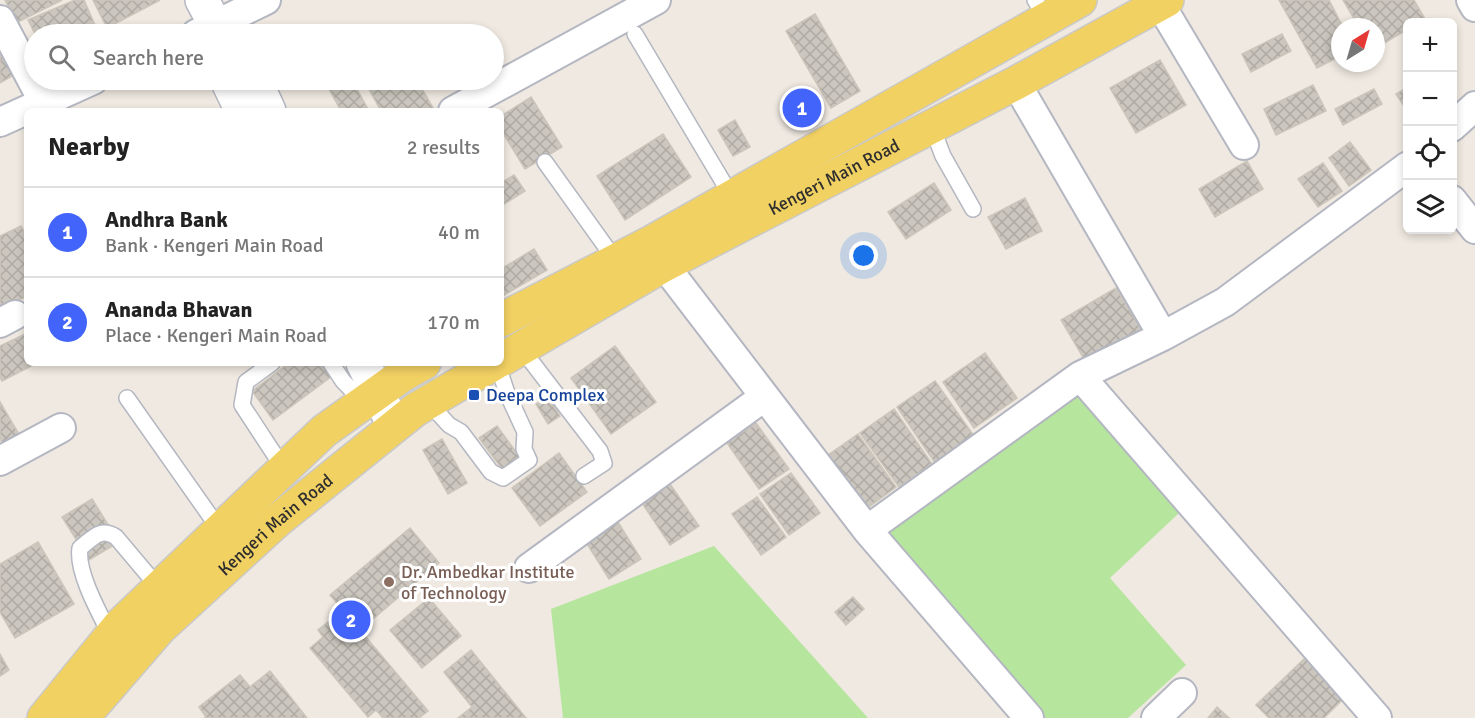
<!DOCTYPE html>
<html lang="en">
<head>
<meta charset="utf-8">
<style>
  body { margin:0; font-family:Signika,sans-serif; background:#f6f6f6; color:#222 }
  .controls { position:absolute; right:18px; top:18px; display:grid; overflow:hidden; border-radius:9px; box-shadow:0 3px 9px #0003 }
  .controls button { width:54px; height:54px; display:grid; place-items:center; padding:0; border:0; border-bottom:2px solid #e0e0e0; background:#fff; color:#222; font:30px sans-serif }
  .compass { position:absolute; left:1331px; top:18px; width:54px; height:54px; border-radius:50%; background:#fff; box-shadow:0 3px 9px #0003; rotate:37deg }
  .you { position:absolute; left:864px; top:256px; width:21px; height:21px; margin:-15px; border:4px solid #fff; border-radius:50%; background:#1a73e8; box-shadow:0 0 0 9px #1a73e833 }
  .badge { display:grid; place-items:center; width:39px; height:39px; border-radius:50%; background:#4264fb; color:#fff; font-size:20px; font-weight:700 }
  .pin { position:absolute; translate:-50% -50%; border:3px solid #fff; box-shadow:0 2px 6px #0006 }
  .list { margin:0; padding:0; list-style:none }
  h2 { display:flex; justify-content:space-between; align-items:center; height:78px; margin:0; padding:0 24px; font-size:26px }
  h2 small { font-size:20px; font-weight:400; color:#767676 }
  .list li { display:grid; grid-template-columns:39px 1fr auto; gap:18px; align-items:center; box-sizing:border-box; height:90px; padding:0 24px; border-top:2px solid #e0e0e0 }
  .list b { display:block; font-size:22px; white-space:nowrap }
  .list p { margin:0; font-size:20px; white-space:nowrap; color:#767676 }
  .list em { font-size:20px; font-style:normal; color:#767676 }
  .icon { flex:none; width:33px; height:33px; fill:none; stroke:currentColor; stroke-width:2; stroke-linecap:round; stroke-linejoin:round }
  .map { position:relative; flex:none; width:1475px; height:718px; overflow:hidden }
  .search { position:absolute; background:#fff; box-shadow:0 3px 9px #0003; left:24px; top:24px; width:480px; height:66px; display:flex; align-items:center; gap:15px; box-sizing:border-box; padding:0 21px; border-radius:33px; color:#767676; font-size:22px }
  .panel { position:absolute; background:#fff; box-shadow:0 3px 9px #0003; left:24px; top:108px; width:480px; height:258px; border-radius:9px }
  .map>svg:first-child { display:block }
</style>
</head>
<body>
<div class="map">
<svg width="1475" height="718" viewBox="0 0 1475 718">
  <defs>
    <pattern id="building-cross-hatch" width="8" height="8" patternUnits="userSpaceOnUse" patternTransform="scale(1.5)"><rect width="8" height="8" fill="#cbc7bf"/><path d="M0 0l8 8M0 8l8-8" fill="none" stroke="#afaba4"/></pattern>
  </defs>
  <rect width="100%" height="100%" fill="#efe9e1"/>
  <!-- green -->
  <path fill="#b6e59e" d="M1079,394L1180,512L1110,578L1186,665L1128,718H1045L884,532Z
    M714,546L868,718H563L551,609Z"/>
  <!-- building -->
  <path fill="url(#building-cross-hatch)" stroke="#cbc5ba" stroke-width="1.5" d="M5,0H62L16,23Z
    M75,0H84L98,32L93,34H35L28,20Z
    M93,0H160L107,28Z
    M1279,0H1329L1343,27H1340V56L1317,68Z
    M1343,0H1414L1425,19L1419,22H1408V29L1376,48V27H1359Z
    M815,14L860,91L831,108L786,31Z
    M1282,34L1291,51L1251,72L1242,54Z
    M0,51L14,75L0,83Z
    M1160,60L1186,105L1136,133L1110,88Z
    M338,80H352L369,111H341L327,85Z
    M364,80H417L433,108L427,111H381Z
    M1313,85L1326,111L1276,135L1264,109Z
    M1408,87V112L1396,94Z
    M1374,89L1382,104L1343,125L1335,109Z
    M531,97L562,147L525,169L501,130V116Z
    M735,120L750,147L733,156L718,130Z
    M663,134L691,177L625,220L597,176Z
    M1350,142L1371,170L1349,186L1329,158Z
    M1247,161L1263,189L1215,217L1199,189Z
    M1323,163L1342,191L1318,207L1298,179Z
    M514,175L525,191L501,206V183Z
    M934,183L951,210L906,239L888,212Z
    M1025,198L1042,231L1006,249L988,217Z
    M21,226L27,237V296L0,310V236Z
    M534,249L547,270L501,297V269Z
    M1116,288L1143,332L1087,364L1061,320Z
    M25,334L27,338V363H37L2,381L0,377V346Z
    M615,346L656,402L611,434L571,378Z
    M985,353L1017,398L974,428L943,382Z
    M289,363H322L332,376L273,420L252,391Z
    M935,381L974,436L935,463L897,407Z
    M548,397L560,416L548,424L536,404Z
    M0,402L20,436L4,446L0,439Z
    M894,409L932,464L899,487L860,433Z
    M756,423L789,469L759,489L727,443Z
    M497,426L519,456L502,469L479,438Z
    M858,434L896,487L862,512L824,458Z
    M442,439L467,483L448,494L423,450Z
    M559,453L587,492L540,526L512,488Z
    M791,473L820,513L789,535L760,494Z
    M670,484L699,526L670,545L642,503Z
    M757,497L786,537L761,555L732,514Z
    M92,499L119,542L89,560L62,517Z
    M616,519L641,559L609,579L584,539Z
    M410,528L439,563L360,630L428,711L419,718H383L376,710L368,717L310,648L323,637L318,630L343,610L330,595Z
    M38,542L74,604L15,638L0,612V564Z
    M853,597L864,609L846,625L835,612Z
    M429,598L461,636L422,668L390,630Z
    M471,650L526,718H458L472,707L444,672Z
    M0,654L9,670L0,676Z
    M1306,657L1345,697L1324,718H1269L1256,705Z
    M270,671L307,718H204L206,717L199,707L240,675L250,687Z
    M1217,707L1229,718H1208Z"/>
  <g fill="none" stroke-linecap="round" stroke-linejoin="round">
    <defs>
      <path id="service" d="M1035,0L1047,19
        M635,34L732,197
        M932,127L943,156L973,209
        M545,162L616,261
        M521,348L600,451L604,463L584,476
        M272,363L246,382L242,405L284,469
        M331,363L343,381L364,403
        M127,398L220,530
        M428,402L449,425L461,432L491,472L503,478L529,460L524,449L525,432L507,393L497,363
        M111,636C100,614 76,572 80,548C93,538 100,527 116,537L159,588"/>
      <path id="minor" d="M1471,0L1475,7
        M1160,4L1244,145
        M0,20L43,101
        M196,34L266,0
        M1016,83L1163,336L1225,302L1408,166
        M453,111L656,0
        M0,122L93,80
        M1452,127L1475,106
        M1452,200L1475,229
        M664,265L867,530L1029,718
        M0,323L15,315
        M1080,376L1163,336
        M0,461L61,428
        M867,530L1080,376L1377,718
        M529,568L764,397
        M1156,718L1182,693"/>
      <path id="secondary" d="M202,0L216,26L223,34
        M227,80L242,111
        M255,80L269,111
        M363,363L394,426"/>
      <g id="primary">
        <path d="M501,320L652,242L1080,0"/>
        <path id="s1" d="M501,360L664,265L1016,83L1167,0"/>
        <path d="M44,718L119,626L324,431L401,376L424,363"/>
        <path id="s2" d="M82,718L160,628L278,520L415,410L495,363"/>
      </g>
    </defs>
    <!-- service casing -->
    <use href="#service" stroke="#b4b7c1" stroke-width="18"/>
    <!-- minor casing -->
    <use href="#minor" stroke="#b4b7c1" stroke-width="32"/>
    <!-- secondary casing -->
    <use href="#secondary" stroke="#b4b7c1" stroke-width="36"/>
    <!-- primary casing -->
    <use href="#primary" stroke="#c9c9c9" stroke-width="36"/>
    <!-- service -->
    <use href="#service" stroke="#fff" stroke-width="15"/>
    <!-- minor -->
    <use href="#minor" stroke="#fff" stroke-width="28"/>
    <!-- secondary -->
    <use href="#secondary" stroke="#fff" stroke-width="33"/>
    <!-- primary -->
    <use href="#primary" stroke="#f2d163" stroke-width="33"/>
  </g>
  <!-- markers -->
  <rect fill="#1a4fb4" stroke="#fff" stroke-width="2" x="468" y="389" width="12" height="12" rx="3"/>
  <circle fill="#8d6e63" stroke="#fff" stroke-width="2" cx="389" cy="582" r="6"/>
  <g text-anchor="middle" stroke-width="6" stroke-linejoin="round" paint-order="stroke">
    <!-- street labels -->
    <g font-size="18" fill="#2e2e2e" stroke="#fff">
      <text dy="6" stroke="none"><textPath href="#s1" startOffset="380">Kengeri Main Road</textPath></text>
      <text dy="6" stroke="none"><textPath href="#s2" startOffset="274">Kengeri Main Road</textPath></text>
    </g>
    <!-- transit labels -->
    <g font-size="18" fill="#164399" stroke="#fff" text-anchor="start">
      <text x="486" y="401">Deepa Complex</text>
    </g>
    <!-- education labels -->
    <g font-size="18" fill="#785e54" stroke="#fff" text-anchor="start">
      <text x="401" y="578">Dr. Ambedkar Institute<tspan x="401" dy="21">of Technology</tspan></text>
    </g>
  </g>
</svg>
<div class="controls">
<button>+</button>
<button>−</button>
<button><svg class="icon" aria-label="locate" viewBox="0 0 24 24"><circle cx="12" cy="12" r="6"/><path d="M12 2v4M12 18v4M2 12h4M18 12h4"/></svg></button>
<button><svg class="icon" aria-label="layers" viewBox="0 0 24 24"><path d="M12 4l9 5-9 5-9-5zM3 14l9 5 9-5"/></svg></button>
</div>
<svg class="compass" viewBox="-18 -18 36 36"><path d="M0-13l5 13h-10z" fill="#e53935"/><path d="M0 13l5-13h-10z" fill="#767676"/></svg>
<div class="you"></div>
<div class="pin badge" style="left:802px;top:108px">1</div>
<div class="pin badge" style="left:351px;top:620px">2</div>
<div class="search"><svg class="icon" aria-label="search" viewBox="0 0 24 24"><circle cx="10" cy="10" r="6"/><path d="M15 15l6 6"/></svg>Search here</div>
<section class="panel">
<h2>Nearby<small>2 results</small></h2>
<ul class="list">
<li><span class="badge">1</span><div><b>Andhra Bank</b><p>Bank · Kengeri Main Road</p></div><em>40 m</em></li>
<li><span class="badge">2</span><div><b>Ananda Bhavan</b><p>Place · Kengeri Main Road</p></div><em>170 m</em></li>
</ul>
</section>
</div>
</body>
</html>
